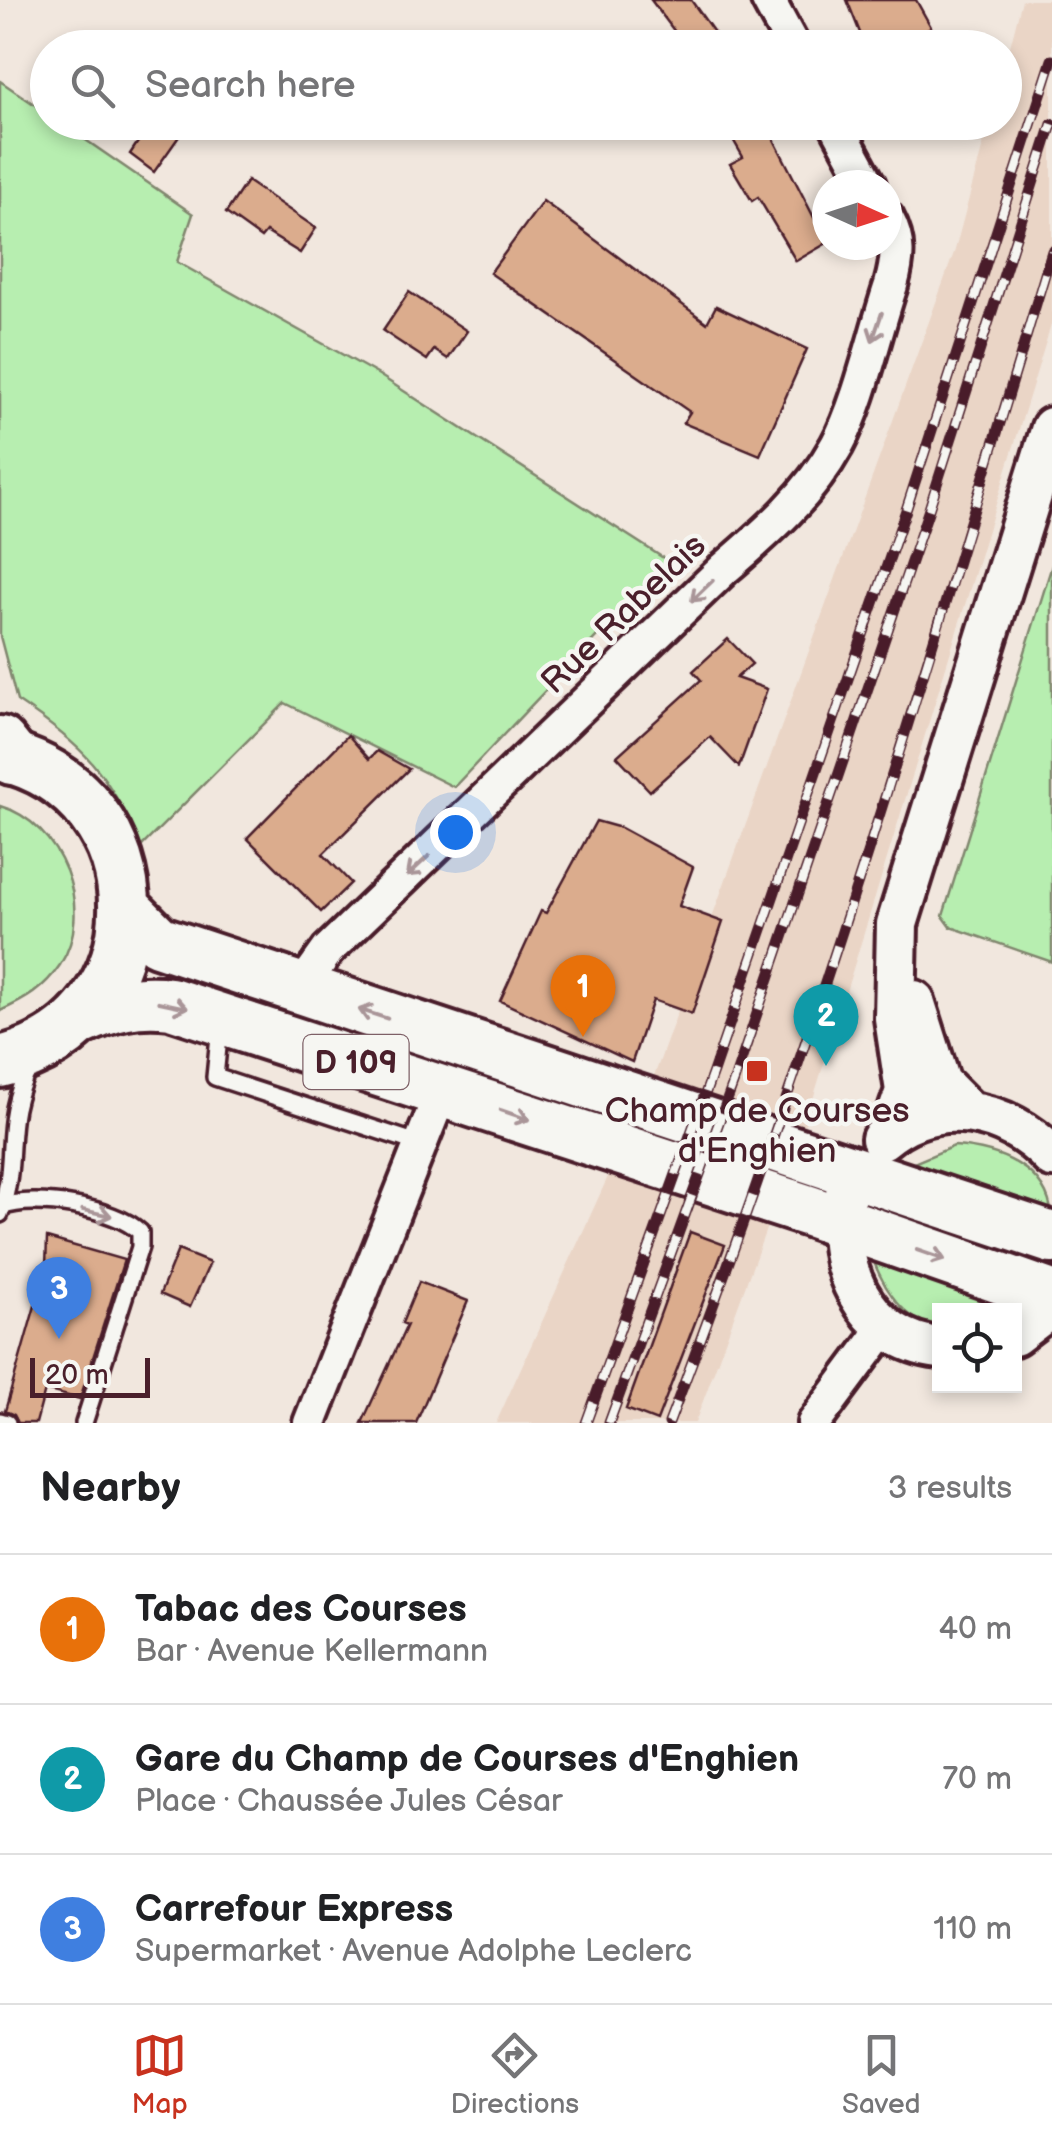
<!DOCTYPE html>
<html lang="en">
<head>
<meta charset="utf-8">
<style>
  body { margin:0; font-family:"Balsamiq Sans",sans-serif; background:#f2f2f2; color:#202124 }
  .controls { position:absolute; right:30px; bottom:30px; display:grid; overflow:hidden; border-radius:0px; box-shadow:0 5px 15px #0003 }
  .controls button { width:90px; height:90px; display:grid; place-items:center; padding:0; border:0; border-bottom:2px solid #e0e0e0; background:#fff; color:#202124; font:50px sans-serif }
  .compass { position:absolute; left:812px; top:170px; width:90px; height:90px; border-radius:50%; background:#fff; box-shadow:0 5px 15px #0003; rotate:93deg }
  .scale { position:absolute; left:30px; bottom:25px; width:120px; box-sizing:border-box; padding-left:10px; border:5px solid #4a1f2b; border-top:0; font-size:28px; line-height:35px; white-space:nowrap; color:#4a1f2b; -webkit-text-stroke:8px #f6f6f2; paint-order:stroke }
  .you { position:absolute; left:455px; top:832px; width:35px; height:35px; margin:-25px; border:8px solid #fff; border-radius:50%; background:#1a73e8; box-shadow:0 0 0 15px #1a73e833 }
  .badge { display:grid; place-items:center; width:65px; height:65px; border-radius:50%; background:#c8321e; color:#fff; font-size:32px; font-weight:700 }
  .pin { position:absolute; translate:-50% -82px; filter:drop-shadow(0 2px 5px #0008) }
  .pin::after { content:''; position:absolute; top:52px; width:35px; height:30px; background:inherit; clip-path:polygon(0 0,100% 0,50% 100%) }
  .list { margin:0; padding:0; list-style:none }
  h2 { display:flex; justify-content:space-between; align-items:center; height:130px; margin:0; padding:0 40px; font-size:42px }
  h2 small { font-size:32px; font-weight:400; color:#757577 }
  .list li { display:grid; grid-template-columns:65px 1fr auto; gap:30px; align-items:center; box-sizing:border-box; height:150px; padding:0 40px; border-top:2px solid #e0e0e0 }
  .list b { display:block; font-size:38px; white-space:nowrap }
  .list p { margin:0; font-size:32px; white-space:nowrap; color:#757577 }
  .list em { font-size:32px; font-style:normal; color:#757577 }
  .icon { flex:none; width:55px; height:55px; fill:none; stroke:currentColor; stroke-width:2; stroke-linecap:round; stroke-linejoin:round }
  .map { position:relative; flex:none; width:1052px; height:1423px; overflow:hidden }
  .search { position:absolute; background:#fff; box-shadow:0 5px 15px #0003; left:30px; right:30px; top:30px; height:110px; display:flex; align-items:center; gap:25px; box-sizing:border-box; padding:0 35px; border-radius:55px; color:#757577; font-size:38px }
  .sheet { height:580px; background:#fff }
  nav { display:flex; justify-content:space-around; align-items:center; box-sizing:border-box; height:140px; border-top:2px solid #e0e0e0; background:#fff; font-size:28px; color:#757577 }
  nav a { display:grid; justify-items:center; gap:5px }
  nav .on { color:#c8321e }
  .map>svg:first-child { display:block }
</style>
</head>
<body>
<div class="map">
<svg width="1052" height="1423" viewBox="0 0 1052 1423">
  <rect width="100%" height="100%" fill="#f1e7de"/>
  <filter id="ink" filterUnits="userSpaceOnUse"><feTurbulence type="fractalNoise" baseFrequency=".01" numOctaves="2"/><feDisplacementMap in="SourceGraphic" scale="20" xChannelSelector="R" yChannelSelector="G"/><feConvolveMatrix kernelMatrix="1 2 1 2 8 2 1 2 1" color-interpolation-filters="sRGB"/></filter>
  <g filter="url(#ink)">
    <!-- built -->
    <path fill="#ead5c6" d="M1022,0H1052V322L809,1112L695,1423H496L656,1071L955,250L989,123L1004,122L1005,66Z"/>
    <!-- green -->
    <path fill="#b7eeb0" stroke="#80866e" stroke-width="2.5" d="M0,81L47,113L48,122L61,123L193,214L177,262L379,375L668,561L454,787L285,703L140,848C111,774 83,745 17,701L0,636Z
      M1052,565V962L951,927L943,916Z
      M0,806C61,823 96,910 60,965C44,989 25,1000 0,1011Z
      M954,1146C997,1149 1048,1167 1052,1217L904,1167Z
      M872,1257L1026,1307L940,1310L939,1328C903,1321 884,1289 872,1257Z"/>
    <!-- building -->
    <path fill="#dbac8d" stroke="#4a1f2b" stroke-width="2.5" d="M651,0H691L725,48H687Z
      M847,0H916L931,27L889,48H866Z
      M151,122H163L180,135L154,172L130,154Z
      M723,122H765L827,243L796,261L758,197L752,201L730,164L743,157Z
      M247,181L316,228L300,253L266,232L261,238L226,213Z
      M543,201L707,323L716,306L807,349L760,455L683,423L690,412L490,273Z
      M409,292L467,331L448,359L434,350L427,360L383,331Z
      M728,639L752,664L736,678L767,689L739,767L710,737L650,791L617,756L701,680L693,671Z
      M348,735L369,759L377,751L409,769L323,854L351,883L321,912L247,838Z
      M596,821L621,828L693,867L679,906L723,922L692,1014L653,1000L632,1062L500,1001L541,911L546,913Z
      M690,1232L725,1245L657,1421L626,1409Z
      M47,1238L124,1260L80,1399L45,1390L36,1423H18L14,1415L5,1411L46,1267Z
      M178,1250L210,1263L190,1307L160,1294Z
      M419,1282L468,1301L416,1423H362L407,1325L402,1323Z"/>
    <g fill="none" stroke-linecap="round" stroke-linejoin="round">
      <defs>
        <path id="service" d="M220,1027L215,1077L420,1144
          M2,1207C33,1194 116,1208 140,1232V1247L84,1423
          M0,1214C20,1155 0,1123 31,1064
          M0,1421L7,1423"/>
        <path id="minor" d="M768,0L794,48
          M835,122L869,185
          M300,989L328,950L724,569C767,532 809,496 837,445C860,403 875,332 891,285C898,260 900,242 887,218
          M310,1423L442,1090
          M814,1423L886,1326"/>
        <path id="tertiary" d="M914,1001L940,1083L969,1112
          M892,1131L906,1091L895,1018L897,924L1052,428
          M882,1139C935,1094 1007,1108 1052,1157
          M846,1194C830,1262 863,1340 940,1348
          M1014,1335L1052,1306"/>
        <path id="primary" d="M0,755C165,793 166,1024 0,1062
          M125,908L158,941L1052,1238
          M80,1020C112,1005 136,999 171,1003L809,1211L1052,1296"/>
        <path id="trunk" d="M0,743L12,758"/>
      </defs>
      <!-- service casing -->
      <use href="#service" stroke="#4a1f2b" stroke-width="22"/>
      <!-- minor casing -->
      <use href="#minor" stroke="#4a1f2b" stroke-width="40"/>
      <!-- tertiary casing -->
      <use href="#tertiary" stroke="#4a1f2b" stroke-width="48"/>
      <!-- primary casing -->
      <use href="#primary" stroke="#4a1f2b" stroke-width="58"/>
      <!-- trunk casing -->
      <use href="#trunk" stroke="#4a1f2b" stroke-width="60"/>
      <!-- service -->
      <use href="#service" stroke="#f6f6f2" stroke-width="15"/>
      <!-- minor -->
      <use href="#minor" stroke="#f6f6f2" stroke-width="32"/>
      <!-- tertiary -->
      <use href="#tertiary" stroke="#f6f6f2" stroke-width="40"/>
      <!-- primary -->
      <use href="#primary" stroke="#f6f6f2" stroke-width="50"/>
      <!-- trunk -->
      <use href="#trunk" stroke="#f6f6f2" stroke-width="52"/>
      <defs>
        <path id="rail" d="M586,1423L713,1072L907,507L1052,60
          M609,1423L734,1081L928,512L1052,124
          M669,1423C817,1038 933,645 1052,251"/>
      </defs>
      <!-- rail casing -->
      <use href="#rail" stroke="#4a1f2b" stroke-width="11"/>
      <!-- rail -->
      <use href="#rail" stroke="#f6f6f2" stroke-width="8" stroke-dasharray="22" stroke-linecap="butt"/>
    </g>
    <!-- one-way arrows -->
    <defs><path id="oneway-shaft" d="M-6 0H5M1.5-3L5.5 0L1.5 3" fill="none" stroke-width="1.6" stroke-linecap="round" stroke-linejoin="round" transform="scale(2.5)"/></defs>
    <g stroke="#a99598">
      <use href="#oneway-shaft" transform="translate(877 327) rotate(109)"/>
      <use href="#oneway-shaft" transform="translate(702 591) rotate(136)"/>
      <use href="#oneway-shaft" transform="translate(418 866) rotate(137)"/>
      <use href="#oneway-shaft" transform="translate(173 1005) rotate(12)"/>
      <use href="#oneway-shaft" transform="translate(373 1014) rotate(-162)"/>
      <use href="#oneway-shaft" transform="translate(515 1115) rotate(19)"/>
      <use href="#oneway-shaft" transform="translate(97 1213) rotate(12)"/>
      <use href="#oneway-shaft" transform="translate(931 1255) rotate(19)"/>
    </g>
  </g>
  <!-- markers -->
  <rect fill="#c8321e" stroke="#f6f6f2" stroke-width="4" x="745" y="1059" width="24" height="24" rx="5"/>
  <g text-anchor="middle" stroke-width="9" stroke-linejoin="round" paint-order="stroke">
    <!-- shield labels -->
    <rect fill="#f6f6f2" stroke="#7e6067" stroke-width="2.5" x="303.5" y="1035" width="105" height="54" rx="8"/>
    <g font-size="32" font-weight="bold" fill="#4a1f2b">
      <text x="356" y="1073">D 109</text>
    </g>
    <!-- street labels -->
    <g font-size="35" fill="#4a1f2b" stroke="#f6f6f2">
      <text transform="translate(623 613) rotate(-44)" y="12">Rue Rabelais</text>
    </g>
    <!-- poi labels -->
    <g font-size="35" fill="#4a1f2b" stroke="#f6f6f2">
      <text x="757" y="1122">Champ de Courses<tspan x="757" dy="40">d'Enghien</tspan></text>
    </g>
  </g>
</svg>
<div class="controls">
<button><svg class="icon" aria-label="locate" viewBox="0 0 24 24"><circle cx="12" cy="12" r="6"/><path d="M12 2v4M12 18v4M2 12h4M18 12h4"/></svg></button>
</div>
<svg class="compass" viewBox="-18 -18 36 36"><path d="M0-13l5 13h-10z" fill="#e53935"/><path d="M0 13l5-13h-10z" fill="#757577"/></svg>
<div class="scale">20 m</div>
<div class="you"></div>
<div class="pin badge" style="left:583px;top:1037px;background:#e8710a">1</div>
<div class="pin badge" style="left:826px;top:1066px;background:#0f9aa8">2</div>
<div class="pin badge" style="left:59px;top:1339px;background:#3f7fe0">3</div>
<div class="search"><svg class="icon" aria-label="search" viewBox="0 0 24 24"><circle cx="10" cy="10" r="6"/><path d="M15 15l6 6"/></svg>Search here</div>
</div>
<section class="sheet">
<h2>Nearby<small>3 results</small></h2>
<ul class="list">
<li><span class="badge" style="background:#e8710a">1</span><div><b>Tabac des Courses</b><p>Bar · Avenue Kellermann</p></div><em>40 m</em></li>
<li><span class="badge" style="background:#0f9aa8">2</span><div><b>Gare du Champ de Courses d'Enghien</b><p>Place · Chaussée Jules César</p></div><em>70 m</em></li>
<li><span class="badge" style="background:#3f7fe0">3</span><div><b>Carrefour Express</b><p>Supermarket · Avenue Adolphe Leclerc</p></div><em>110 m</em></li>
</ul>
</section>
<nav>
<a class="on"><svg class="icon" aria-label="map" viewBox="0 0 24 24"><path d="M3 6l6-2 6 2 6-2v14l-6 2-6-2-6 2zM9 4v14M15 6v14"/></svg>Map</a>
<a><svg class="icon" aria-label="directions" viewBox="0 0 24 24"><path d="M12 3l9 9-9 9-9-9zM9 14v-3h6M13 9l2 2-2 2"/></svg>Directions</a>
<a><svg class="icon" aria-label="saved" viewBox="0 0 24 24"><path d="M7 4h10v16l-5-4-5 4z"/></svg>Saved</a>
</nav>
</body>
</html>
